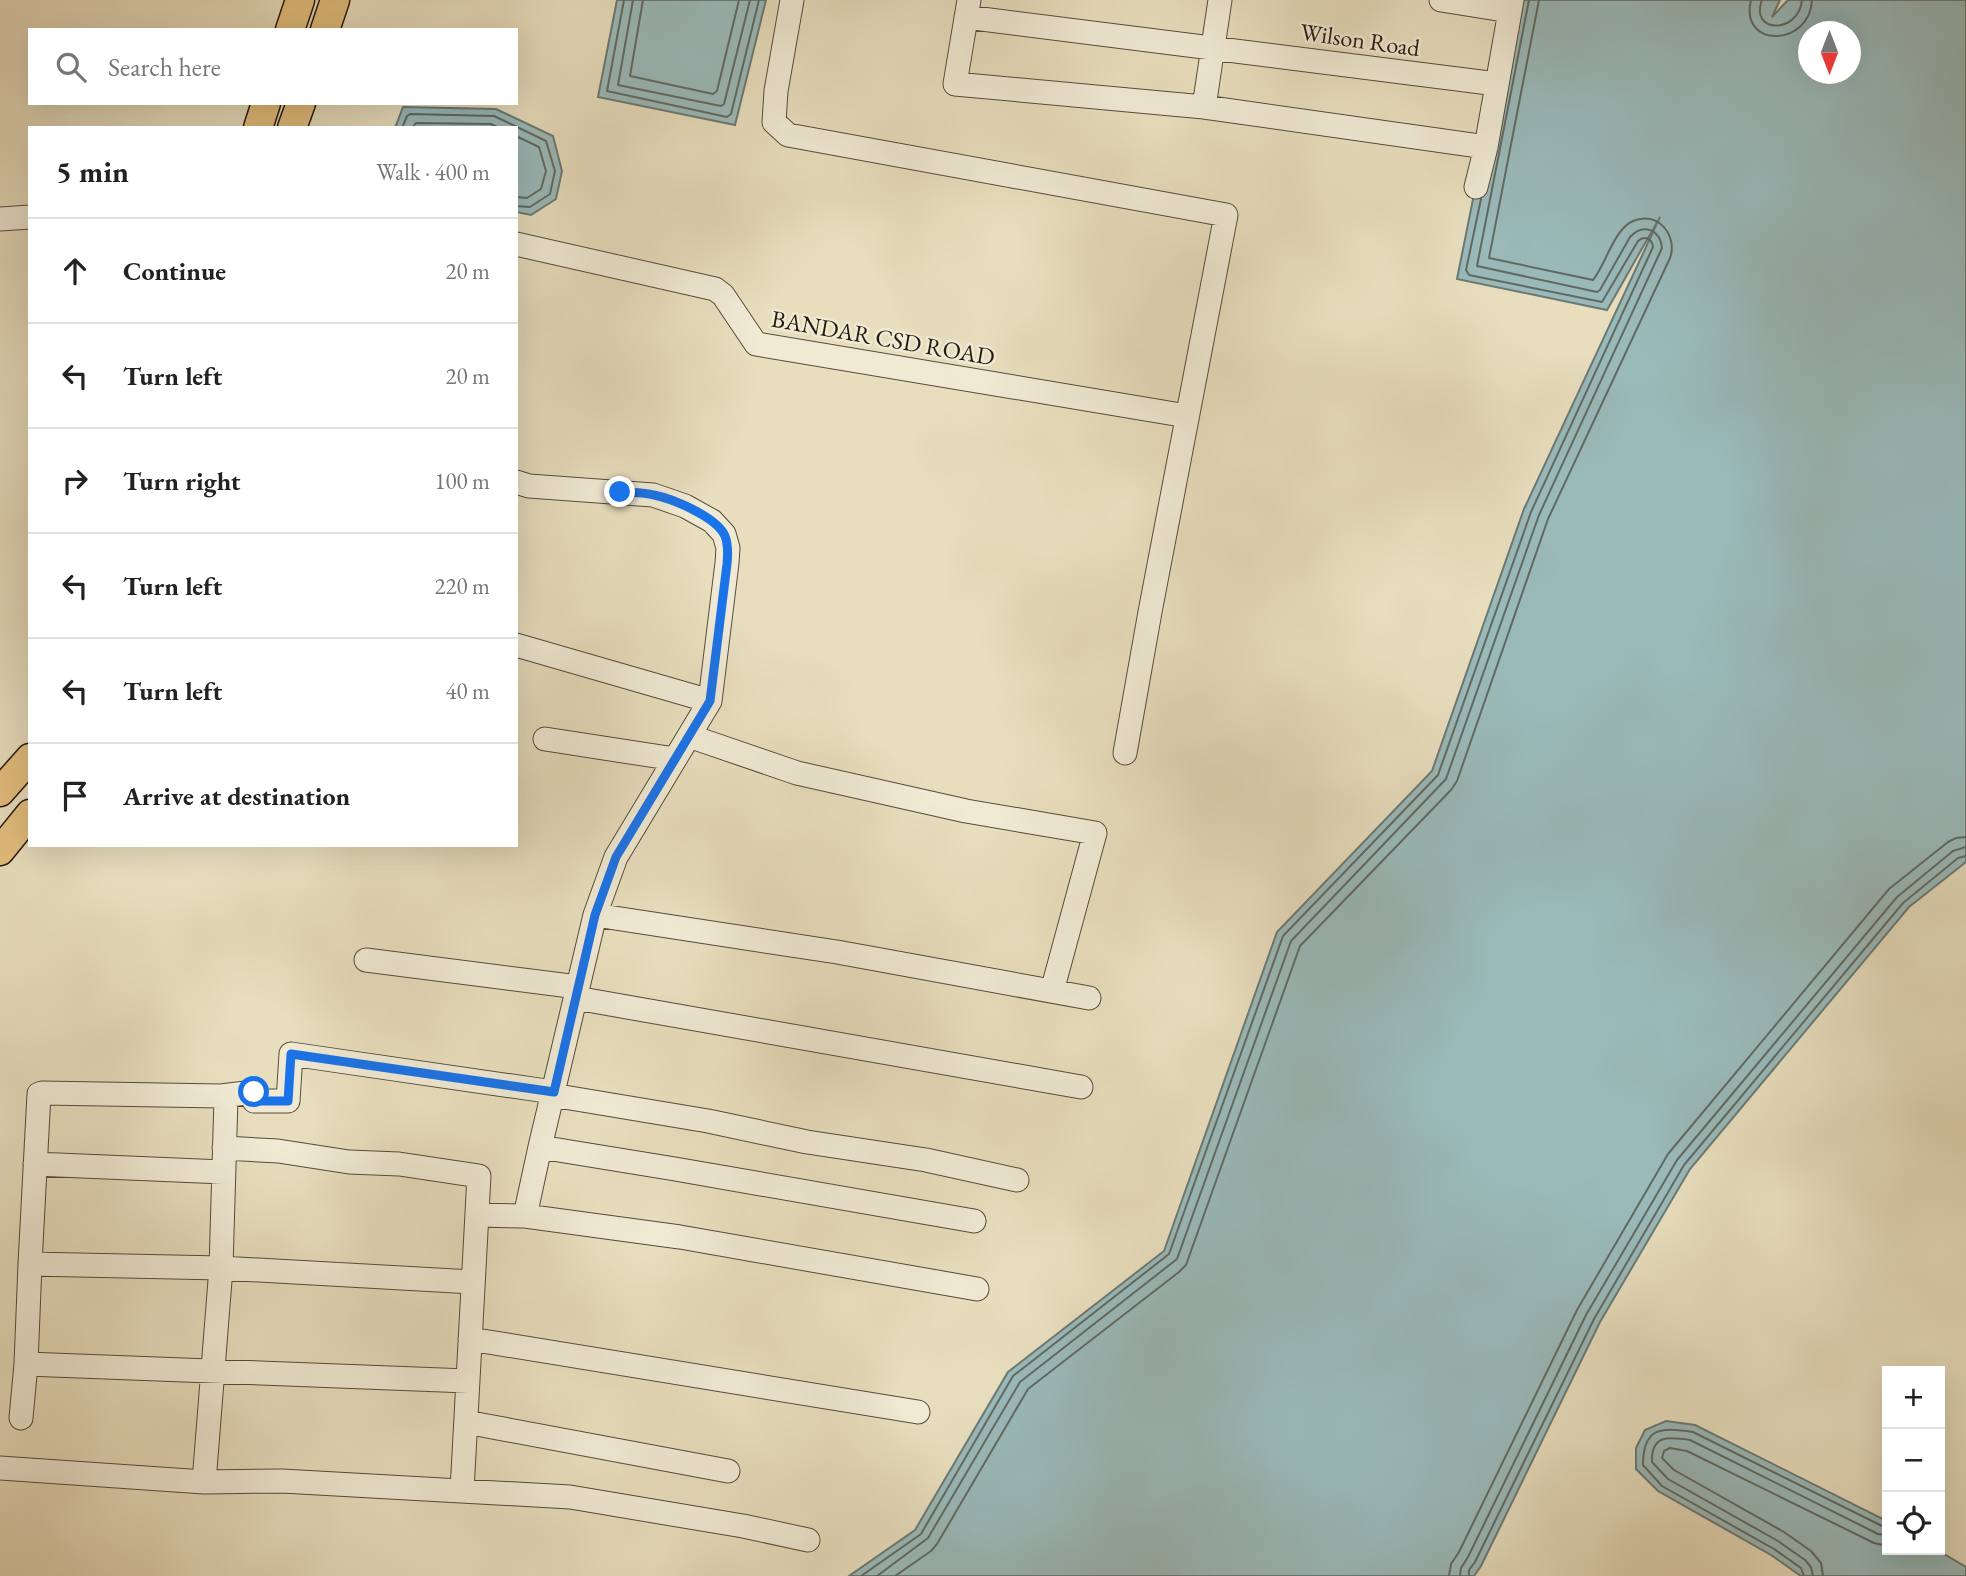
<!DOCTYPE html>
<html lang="en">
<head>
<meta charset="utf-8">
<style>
  body { margin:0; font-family:"EB Garamond",serif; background:#f2f2f2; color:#222 }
  .controls { position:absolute; right:21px; bottom:21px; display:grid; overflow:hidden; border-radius:0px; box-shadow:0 7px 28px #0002 }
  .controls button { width:63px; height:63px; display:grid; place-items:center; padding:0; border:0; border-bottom:2px solid #e0e0e0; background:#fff; color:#222; font:35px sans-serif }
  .compass { position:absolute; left:1798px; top:21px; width:63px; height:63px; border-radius:50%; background:#fff; box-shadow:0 7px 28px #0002; rotate:180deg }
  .stop { position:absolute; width:21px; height:21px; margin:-16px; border:5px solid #1a73e8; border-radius:50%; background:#fff }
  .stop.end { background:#1a73e8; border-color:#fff; box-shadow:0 2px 7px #0008 }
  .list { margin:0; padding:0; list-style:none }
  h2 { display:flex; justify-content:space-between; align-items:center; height:91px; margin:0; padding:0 28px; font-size:30px }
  h2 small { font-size:23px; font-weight:400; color:#767676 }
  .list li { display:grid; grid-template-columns:46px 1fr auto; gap:21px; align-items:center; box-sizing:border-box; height:105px; padding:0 28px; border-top:2px solid #e0e0e0 }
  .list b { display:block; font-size:26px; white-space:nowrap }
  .list em { font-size:23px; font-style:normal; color:#767676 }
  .icon { flex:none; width:38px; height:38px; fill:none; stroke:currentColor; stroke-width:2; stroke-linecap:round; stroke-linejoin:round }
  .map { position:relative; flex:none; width:1966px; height:1576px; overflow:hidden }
  .search { position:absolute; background:#fff; box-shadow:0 7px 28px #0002; left:28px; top:28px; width:490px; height:77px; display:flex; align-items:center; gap:18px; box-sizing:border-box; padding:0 24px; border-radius:0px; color:#767676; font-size:26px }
  .panel { position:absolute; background:#fff; box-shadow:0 7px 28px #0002; left:28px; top:126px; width:490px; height:721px; border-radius:0px }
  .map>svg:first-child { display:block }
</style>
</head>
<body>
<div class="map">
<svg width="1966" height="1576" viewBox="0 0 1966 1576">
  <rect width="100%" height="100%" fill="#e8debe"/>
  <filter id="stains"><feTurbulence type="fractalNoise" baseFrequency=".00286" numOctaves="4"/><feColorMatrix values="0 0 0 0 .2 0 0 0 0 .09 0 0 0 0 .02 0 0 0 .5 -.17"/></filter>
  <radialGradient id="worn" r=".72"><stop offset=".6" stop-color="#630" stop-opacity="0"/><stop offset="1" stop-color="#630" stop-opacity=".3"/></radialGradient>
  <!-- water -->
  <path fill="#9ababa" stroke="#6b7a75" stroke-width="2" fill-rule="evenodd" d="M617,0H766L735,125L598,97Z
    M1513,0H1780L1772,17L1788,0H1966V862L1909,907L1690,1169L1600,1322L1481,1566L1474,1576H849L915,1530L1008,1372L1164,1251L1277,932L1432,771L1524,509L1660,217L1607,310L1457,279ZM1808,32H1850V74H1808Z
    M403,107L496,109L553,136L562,171L556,199L531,215L516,212V128H395Z
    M1666,1421L1695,1425L1887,1521V1550H1937L1966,1567V1576H1801L1771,1555L1658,1491L1636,1469V1448L1645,1430Z"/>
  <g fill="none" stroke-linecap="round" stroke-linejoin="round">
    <!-- shore -->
    <path stroke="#606a64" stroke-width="2" d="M624,0L607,91L727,117L731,114L759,0
      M633,0L618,85L721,106L724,104L750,0
      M643,0L630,76L713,94L717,91L739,0
      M1751,0C1739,49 1810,47 1812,0
      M1762,0C1749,34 1799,34 1802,0
      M402,128L407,116L410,114L494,116L546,141L555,171L550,194L530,207L516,206
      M412,128L416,123L491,124L499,128
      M516,136L539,147L546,171L541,189L527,198L516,197
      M861,1576L921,1534L1013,1376L1169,1254L1283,936L1438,775L1531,512L1653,247C1652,239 1645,235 1638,241L1602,302L1469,275L1466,270L1481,199
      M877,1576L928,1538L1020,1382L1177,1259L1291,941L1446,779L1539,515L1662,248C1660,229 1643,223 1630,237L1600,290L1597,292L1477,266L1529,0
      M895,1576L931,1551L937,1544L1028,1389L1179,1272L1186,1265L1300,946L1451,790L1457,781L1548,519L1670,258C1678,236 1658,210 1633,221C1614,229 1606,264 1593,280L1489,258L1539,0
      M1449,1576L1451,1564L1459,1552L1577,1310L1668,1154L1889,889L1948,842L1956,838L1966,837
      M1460,1576L1461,1568L1468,1557L1586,1315L1677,1160L1897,897L1953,851L1966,847
      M1469,1576V1570L1475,1562L1594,1319L1684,1165L1903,903L1958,858L1966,856
      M1804,1576L1801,1568L1774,1549L1662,1486L1643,1465C1643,1427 1661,1427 1693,1432L1882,1526H1887
      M1813,1576L1811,1567L1805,1560L1778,1541L1668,1479L1652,1462C1651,1434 1669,1437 1690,1440L1878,1534L1887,1535
      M1823,1576L1821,1563L1811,1551L1784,1532L1674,1470L1662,1458L1664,1451L1670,1448L1687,1451L1874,1543L1887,1546"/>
    <defs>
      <path id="minor" d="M792,0L776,91L774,122L788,135L1226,215L1150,612L1125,753
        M969,0L955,84L1204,107L1486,147
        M1441,0L1510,11
        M966,17L1497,84
        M1204,107L1220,0
        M1476,187L1486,147L1512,0
        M0,219L30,217
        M516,244L715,289L723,295L756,344L1187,416
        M516,482L529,486L653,495L685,506L712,521L724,534L728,548L727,563L710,701L616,857L595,915L540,1147L675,1169L974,1221
        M516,645L710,701
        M689,736L797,773L966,811L1095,833L1052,991
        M545,739L675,759
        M595,915L837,952L1089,998
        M366,960L578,987
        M576,998L1081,1087
        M552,1095L708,1121L807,1142L926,1160L1017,1180
        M221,1096L254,1092V1101H288L291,1054L553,1092
        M540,1147L525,1216L680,1237L977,1289
        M224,1148L278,1151L349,1162L399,1164L479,1176L462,1491
        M35,1164L223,1172
        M478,1215L525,1216
        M30,1264L26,1364L468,1381
        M470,1339L918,1412
        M21,1418L26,1364
        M466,1422L728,1471
        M0,1468L204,1482L282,1481L570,1497L743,1526L808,1540
        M204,1482L221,1268L30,1264L39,1094L42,1093L221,1096L226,1098L221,1268L473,1282"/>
      <path id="major" d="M290,30L300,0
        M325,30L335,0
        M258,128L266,103
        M292,128L301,103
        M0,792L30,758
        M0,851L30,814"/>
    </defs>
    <!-- minor casing -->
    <use href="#minor" stroke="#564b3a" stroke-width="25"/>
    <!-- major casing -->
    <use href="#major" stroke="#251a0e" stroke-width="31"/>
    <!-- minor -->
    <use href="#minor" stroke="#f0ead5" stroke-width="23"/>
    <!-- major -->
    <use href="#major" stroke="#e4bf7f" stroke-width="28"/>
  </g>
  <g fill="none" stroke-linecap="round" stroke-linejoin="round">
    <!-- route -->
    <path stroke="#1a73e8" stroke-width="9" d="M254,1092V1101H288L291,1054L554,1092L595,915L616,857L710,701L727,564C728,554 728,544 725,536C717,517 673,499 654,495C643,492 631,493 620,492"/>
  </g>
  <g text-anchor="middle" stroke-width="5" stroke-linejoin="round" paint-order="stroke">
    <!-- street labels -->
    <g font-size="24" fill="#251a0e" stroke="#f0ead5">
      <text transform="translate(1360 40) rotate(8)" y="8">Wilson Road</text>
      <text transform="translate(883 338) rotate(10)" y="8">BANDAR CSD ROAD</text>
    </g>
  </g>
  <rect width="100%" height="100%" filter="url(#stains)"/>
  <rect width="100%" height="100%" fill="url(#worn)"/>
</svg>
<div class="controls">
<button>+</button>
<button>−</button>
<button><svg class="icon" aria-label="locate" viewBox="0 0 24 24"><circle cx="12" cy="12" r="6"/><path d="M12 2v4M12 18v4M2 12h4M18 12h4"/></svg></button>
</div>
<svg class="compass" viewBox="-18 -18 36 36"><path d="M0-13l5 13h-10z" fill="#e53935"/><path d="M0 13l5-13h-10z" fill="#767676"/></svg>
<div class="stop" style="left:254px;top:1092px"></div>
<div class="stop end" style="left:620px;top:492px"></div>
<div class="search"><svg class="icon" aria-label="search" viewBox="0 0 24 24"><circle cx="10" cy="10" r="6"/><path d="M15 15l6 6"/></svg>Search here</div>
<section class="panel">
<h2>5 min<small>Walk · 400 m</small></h2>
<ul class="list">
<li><svg class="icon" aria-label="ahead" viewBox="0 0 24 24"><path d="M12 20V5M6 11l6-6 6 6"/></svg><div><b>Continue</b></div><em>20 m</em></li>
<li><svg class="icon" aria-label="left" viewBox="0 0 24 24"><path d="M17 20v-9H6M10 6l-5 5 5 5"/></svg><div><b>Turn left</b></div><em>20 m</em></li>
<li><svg class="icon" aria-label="right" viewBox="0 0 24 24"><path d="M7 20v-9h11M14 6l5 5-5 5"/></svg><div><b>Turn right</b></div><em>100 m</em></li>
<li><svg class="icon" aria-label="left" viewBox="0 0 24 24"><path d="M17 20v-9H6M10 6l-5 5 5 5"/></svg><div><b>Turn left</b></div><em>220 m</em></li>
<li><svg class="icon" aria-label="left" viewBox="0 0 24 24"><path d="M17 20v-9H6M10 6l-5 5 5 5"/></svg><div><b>Turn left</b></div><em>40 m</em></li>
<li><svg class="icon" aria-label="arrive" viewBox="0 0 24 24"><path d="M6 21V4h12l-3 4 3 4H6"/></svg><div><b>Arrive at destination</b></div></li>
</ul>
</section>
</div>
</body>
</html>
